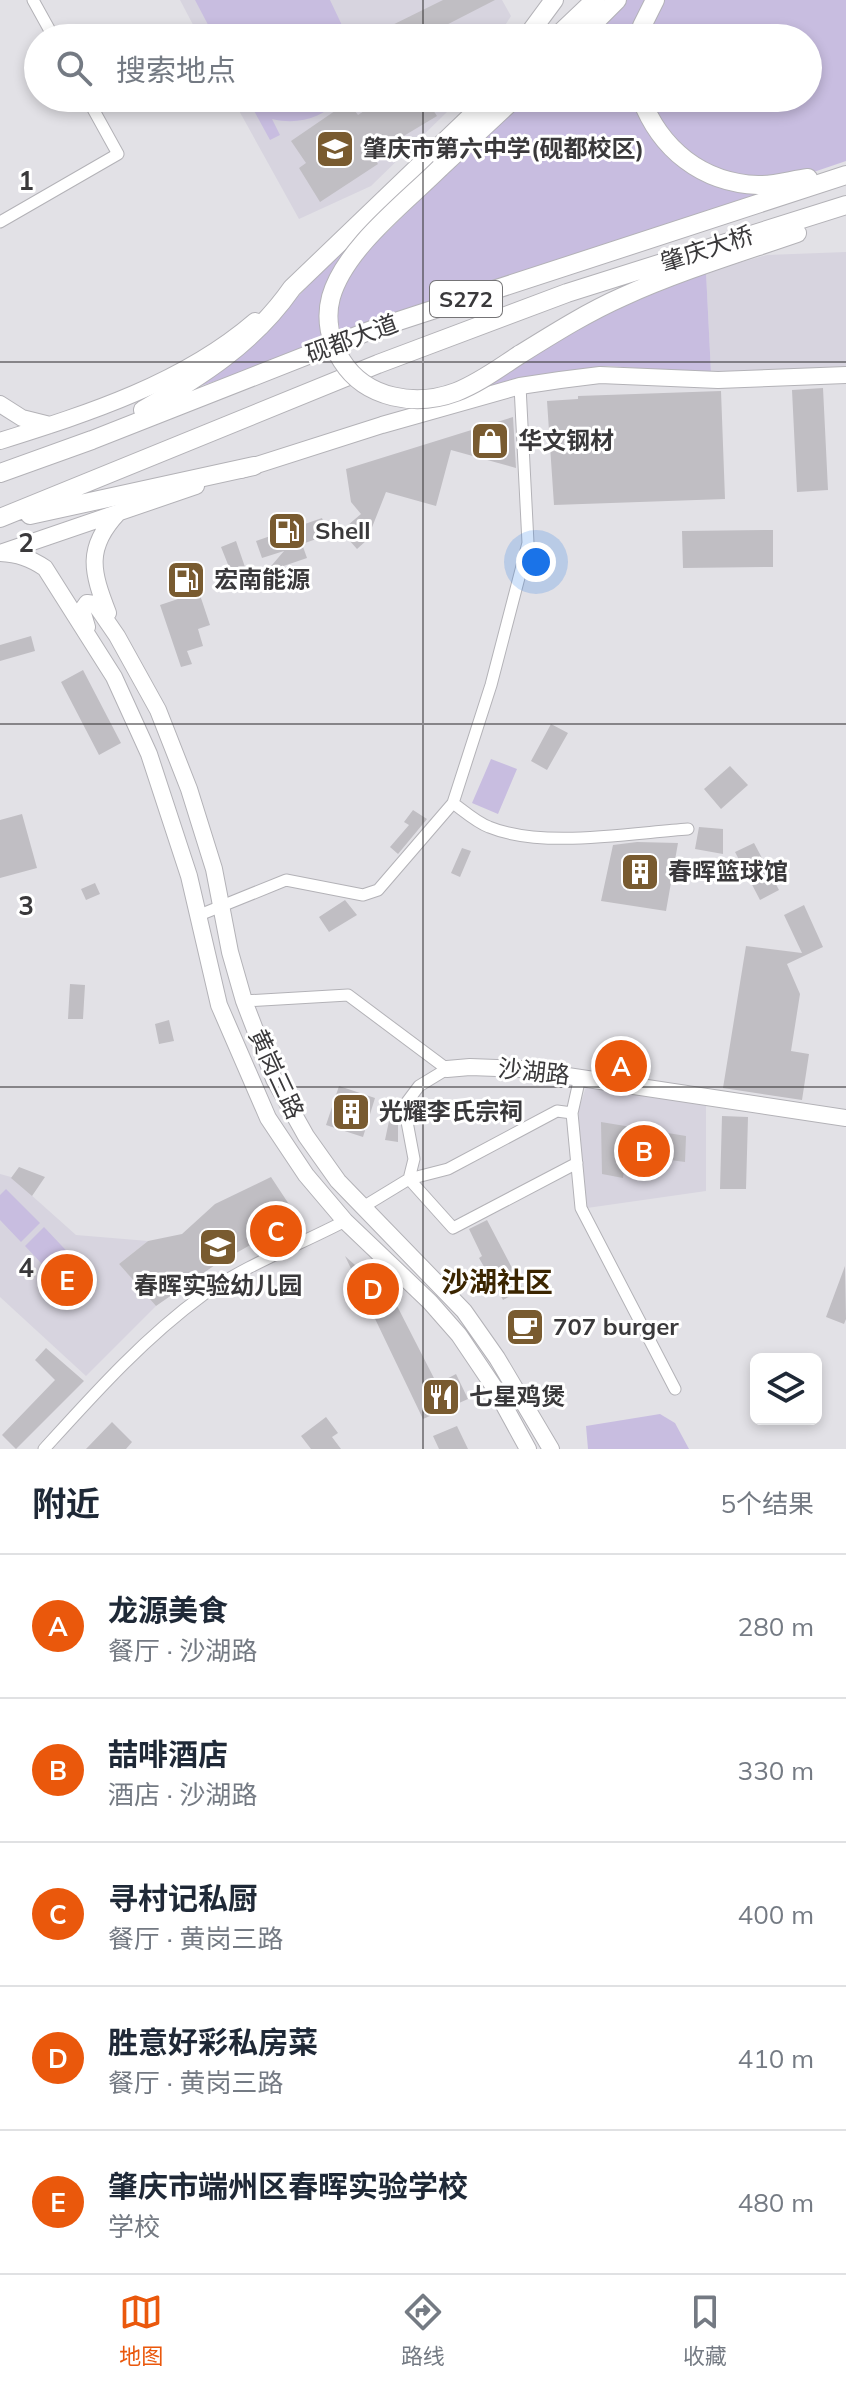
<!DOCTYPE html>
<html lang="zh">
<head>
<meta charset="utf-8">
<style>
  body { margin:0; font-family:Mulish,"Noto Sans SC",sans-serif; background:#f2f2f3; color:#1f2937 }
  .controls { position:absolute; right:24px; bottom:24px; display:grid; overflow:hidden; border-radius:12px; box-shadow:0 4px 12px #0003 }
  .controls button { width:72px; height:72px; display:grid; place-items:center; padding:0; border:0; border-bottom:2px solid #e0e1e3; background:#fff; color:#1f2937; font:40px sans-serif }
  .you { position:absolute; left:536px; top:562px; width:28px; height:28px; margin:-20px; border:6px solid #fff; border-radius:50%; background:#1a73e8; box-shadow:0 0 0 12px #1a73e833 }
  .badge { display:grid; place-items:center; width:52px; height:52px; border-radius:50%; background:#ea580c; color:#fff; font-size:26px; font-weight:700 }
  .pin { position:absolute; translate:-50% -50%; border:4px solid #fff; box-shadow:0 2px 8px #0006 }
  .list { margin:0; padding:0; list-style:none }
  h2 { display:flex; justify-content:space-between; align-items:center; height:104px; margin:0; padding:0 32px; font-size:34px }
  h2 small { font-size:26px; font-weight:400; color:#747a83 }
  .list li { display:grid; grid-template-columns:52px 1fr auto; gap:24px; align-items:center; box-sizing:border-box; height:144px; padding:0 32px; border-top:2px solid #e0e1e3 }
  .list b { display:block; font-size:30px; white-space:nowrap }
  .list p { margin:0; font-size:26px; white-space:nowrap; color:#747a83 }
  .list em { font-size:26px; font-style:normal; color:#747a83 }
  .icon { flex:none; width:44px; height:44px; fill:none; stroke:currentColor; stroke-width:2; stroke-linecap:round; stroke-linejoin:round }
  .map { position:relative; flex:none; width:846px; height:1449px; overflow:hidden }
  .search { position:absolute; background:#fff; box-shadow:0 4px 12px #0003; left:24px; right:24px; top:24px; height:88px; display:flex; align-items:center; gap:20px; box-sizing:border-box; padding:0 28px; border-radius:44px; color:#747a83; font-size:30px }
  .sheet { height:824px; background:#fff }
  nav { display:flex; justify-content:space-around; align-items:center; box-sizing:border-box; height:112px; border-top:2px solid #e0e1e3; background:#fff; font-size:22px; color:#747a83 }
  nav a { display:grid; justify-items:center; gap:4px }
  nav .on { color:#ea580c }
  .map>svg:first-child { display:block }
</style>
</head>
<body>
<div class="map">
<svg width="846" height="1449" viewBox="0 0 846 1449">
  <rect width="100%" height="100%" fill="#e2e1e6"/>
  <!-- built -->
  <path fill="#d7d4df" d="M180,0H502L511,16L497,38H200Z
    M232,98H457L447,112L371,186L299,219Z
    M846,252V366L711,373L706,272L767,255Z
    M586,1087L706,1105V1191L587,1208L578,1111Z
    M0,1174L11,1177L76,1235L148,1241L119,1264L156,1306L86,1376L0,1297Z"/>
  <!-- green -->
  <path fill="#c8bde0" d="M195,0H330L348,38H215Z
    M625,0H846V161L799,177L759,196L186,391L288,307L345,247L385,234L524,98H808V38H586Z
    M247,98H340C323,119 297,125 272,119L280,135L270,140Z
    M706,272L711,373L607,366L535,377L460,397L544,346L638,297Z
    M491,759L517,769L498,814L472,803Z
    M6,1189L40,1223L21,1242L0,1220V1195Z
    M44,1227L77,1262L58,1281L25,1246Z
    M660,1414L675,1423L689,1449H588L586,1426Z"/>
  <!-- building -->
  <path fill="#c0bec3" d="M443,0H495L421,38H366Z
    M384,98H447L431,107L437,116L372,155L378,164L320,202L299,168L306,163L291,141L348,102L358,115Z
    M823,388L828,490L797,492L792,390Z
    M721,391L725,499L554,505L547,401L578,399V396Z
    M513,417L516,468L451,450L436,506L386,492L367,540L357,549L341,531L361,514L351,502L346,469Z
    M322,518L328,535L302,544L307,558L266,572L284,551L262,558L256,541Z
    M773,530V567L683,568L682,531Z
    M236,541L245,567L231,572L221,547Z
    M199,592L210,625L198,629L203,646L187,651L192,664L181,667L160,605Z
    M31,636L35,651L0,661V645Z
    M83,670L121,743L99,755L61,682Z
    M551,724L568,733L547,770L531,761Z
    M730,766L748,785L721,809L704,789Z
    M413,810L427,819L398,854L390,847L409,825L404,822Z
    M22,814L37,868L0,878V820Z
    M699,827L723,829V854L695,849Z
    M637,842L678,843L666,911L601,901L613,845Z
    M754,843L779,890L760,900L735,852Z
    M462,848L471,851L460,877L451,873Z
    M95,883L100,894L86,900L81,889Z
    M345,900L357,915L329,932L319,917Z
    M804,905L823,947L787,964L800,994L791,1051L809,1054L802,1100L723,1088L746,946L802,953L784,915Z
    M70,984L85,985L83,1019H68Z
    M169,1020L174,1041L159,1044L155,1024Z
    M339,1086L375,1098L363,1137L326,1125Z
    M722,1116L748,1117L746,1189H720Z
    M389,1121L398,1122V1142L385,1140Z
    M601,1122L686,1136L685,1162L626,1154L623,1178L602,1174Z
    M19,1167L45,1177L32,1196L11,1178Z
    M271,1177L298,1218L215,1265L156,1306L119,1264L148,1241L182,1234L215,1204Z
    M487,1220L523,1289L503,1300L479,1258L482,1256L469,1229Z
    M345,1256L394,1300L437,1384L456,1374L468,1399L423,1419Z
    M845,1266L846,1319L844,1324L826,1317Z
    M46,1348L84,1381L16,1449L2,1435L55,1380L35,1360Z
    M326,1417L338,1433L332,1437L341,1449H311L301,1436Z
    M112,1422L132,1442L126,1449H86Z
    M457,1426L468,1449H439L433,1436Z"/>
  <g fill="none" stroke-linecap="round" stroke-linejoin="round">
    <defs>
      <path id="street" d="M33,0L54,38
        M0,222L118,154L87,98
        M453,803C464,811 476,822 489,827C542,849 631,833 688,829
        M197,916L286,880L363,895L378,890L453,803L491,685L528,543L520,386
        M244,1001L348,995L447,1069L419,1086L407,1102L405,1111L414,1159L409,1179L363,1207
        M580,1077L572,1113L581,1208L675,1389
        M572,1113L557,1111L448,1169L409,1179L453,1228L577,1163
        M44,1449C94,1394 143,1339 203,1295C246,1265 299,1245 345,1221"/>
      <path id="secondary" d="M0,404L22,418L50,425
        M0,441C89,413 183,383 255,321
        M241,470L382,425L520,386L560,380L600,375L718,380L846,375
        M3,552L196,486
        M0,553C18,554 30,558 45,568L114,677L149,754L189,876L219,1005L268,1118L306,1175L345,1221L430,1302L459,1335L494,1387L528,1449
        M108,613C92,572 85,548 118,513
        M87,627L82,610L87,603L95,604L117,636L158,710L189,789L214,869L230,952L244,1001L274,1079L306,1136L338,1181L464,1311L497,1358L551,1449
        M447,1069L470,1067L521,1069L846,1118"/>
      <path id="primary" d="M526,38L554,0
        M555,38L595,0
        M579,38L617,0
        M639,38L642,26L655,0
        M641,98C660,149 702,183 758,185C774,186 792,180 808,178
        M440,168L515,98
        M519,355C553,334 586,313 622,297C679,271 739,253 797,233
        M143,410C200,377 253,344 292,288L490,98
        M0,473L92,440L374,329L846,175
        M30,515L254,466
        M0,518L378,364L567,293L846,205"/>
    </defs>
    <!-- street casing -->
    <use href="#street" stroke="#b3b2b7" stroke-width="13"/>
    <!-- secondary casing -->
    <use href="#secondary" stroke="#b3b2b7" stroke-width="18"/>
    <!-- primary casing -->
    <use href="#primary" stroke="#b3b2b7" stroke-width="20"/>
    <!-- street -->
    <use href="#street" stroke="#fff" stroke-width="11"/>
    <!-- secondary -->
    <use href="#secondary" stroke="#fff" stroke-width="16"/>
    <!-- primary -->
    <use href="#primary" stroke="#fff" stroke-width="18"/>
    <defs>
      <path id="primary-bridge" d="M440,168C405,203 345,248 331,297C325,319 330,342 342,361C366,399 416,407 456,392C479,383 499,368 519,355"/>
    </defs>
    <!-- primary-bridge casing -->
    <use href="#primary-bridge" stroke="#b3b2b7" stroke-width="20" stroke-linecap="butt"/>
    <!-- primary-bridge -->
    <use href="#primary-bridge" stroke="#fff" stroke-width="18"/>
  </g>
  <!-- grid -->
  <path fill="none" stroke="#3a393b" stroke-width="2" stroke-opacity="0.55" d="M423,0V38M423,98V1449M0,362H846M0,724H846M0,1087H846"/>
  <!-- icons -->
  <defs>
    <symbol id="school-square" viewBox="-11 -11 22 22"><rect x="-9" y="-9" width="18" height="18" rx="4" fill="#795b30" stroke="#fff"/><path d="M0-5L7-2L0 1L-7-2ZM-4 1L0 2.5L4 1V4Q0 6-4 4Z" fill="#fff"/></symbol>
    <symbol id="shop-square" viewBox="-11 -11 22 22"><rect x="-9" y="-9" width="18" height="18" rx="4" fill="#795b30" stroke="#fff"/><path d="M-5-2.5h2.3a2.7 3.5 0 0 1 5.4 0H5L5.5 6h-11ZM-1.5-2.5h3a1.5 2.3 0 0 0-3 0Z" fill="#fff"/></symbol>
    <symbol id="fuel-square" viewBox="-11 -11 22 22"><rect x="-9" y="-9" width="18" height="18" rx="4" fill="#795b30" stroke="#fff"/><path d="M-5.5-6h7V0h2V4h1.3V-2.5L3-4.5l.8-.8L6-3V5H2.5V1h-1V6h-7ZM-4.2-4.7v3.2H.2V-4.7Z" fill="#fff"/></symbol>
    <symbol id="building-square" viewBox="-11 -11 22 22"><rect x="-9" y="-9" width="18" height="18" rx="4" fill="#795b30" stroke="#fff"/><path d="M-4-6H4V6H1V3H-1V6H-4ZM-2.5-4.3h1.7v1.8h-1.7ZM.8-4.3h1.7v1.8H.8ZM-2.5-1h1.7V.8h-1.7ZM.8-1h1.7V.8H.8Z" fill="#fff"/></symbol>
    <symbol id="cafe-square" viewBox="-11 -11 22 22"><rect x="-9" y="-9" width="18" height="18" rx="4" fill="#795b30" stroke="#fff"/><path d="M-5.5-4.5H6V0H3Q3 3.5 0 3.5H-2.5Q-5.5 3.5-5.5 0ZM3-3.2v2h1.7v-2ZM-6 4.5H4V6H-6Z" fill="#fff"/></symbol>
    <symbol id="restaurant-square" viewBox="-11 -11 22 22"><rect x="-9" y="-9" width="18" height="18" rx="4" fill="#795b30" stroke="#fff"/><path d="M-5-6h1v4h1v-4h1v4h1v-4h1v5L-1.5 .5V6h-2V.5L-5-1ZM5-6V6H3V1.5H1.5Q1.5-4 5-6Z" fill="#fff"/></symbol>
  </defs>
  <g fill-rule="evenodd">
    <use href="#school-square" x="313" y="127" width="44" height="44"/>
    <use href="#shop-square" x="468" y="419" width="44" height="44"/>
    <use href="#fuel-square" x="265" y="509" width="44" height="44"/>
    <use href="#fuel-square" x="164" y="558" width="44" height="44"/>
    <use href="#building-square" x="618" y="850" width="44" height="44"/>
    <use href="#building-square" x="329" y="1090" width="44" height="44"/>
    <use href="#school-square" x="196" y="1225" width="44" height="44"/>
    <use href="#cafe-square" x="503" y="1305" width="44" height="44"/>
    <use href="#restaurant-square" x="419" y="1375" width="44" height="44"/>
  </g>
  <g text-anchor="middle" stroke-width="6" stroke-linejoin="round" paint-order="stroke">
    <!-- shield labels -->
    <rect fill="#fff" stroke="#757476" stroke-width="2" x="430" y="281" width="72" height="36" rx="6"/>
    <g font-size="22" font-weight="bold" fill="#3a393b">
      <text x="466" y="307">S272</text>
    </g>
    <!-- poi labels -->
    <g font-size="24" font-weight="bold" fill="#3a393b" stroke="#fff" text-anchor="start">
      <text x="363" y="157">肇庆市第六中学(砚都校区)</text>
      <text x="518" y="449">华文钢材</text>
      <text x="315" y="539">Shell</text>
      <text x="214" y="588">宏南能源</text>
      <text x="668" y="880">春晖篮球馆</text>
      <text x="379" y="1120">光耀李氏宗祠</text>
      <text x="218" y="1294" text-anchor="middle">春晖实验幼儿园</text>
      <text x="553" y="1335">707 burger</text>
      <text x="469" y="1405">七星鸡煲</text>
    </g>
    <!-- street labels -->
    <g font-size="24" fill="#3a393b" stroke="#fff">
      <text transform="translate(707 249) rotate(-18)" y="8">肇庆大桥</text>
      <text transform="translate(352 339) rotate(-20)" y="8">砚都大道</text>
      <text transform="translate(534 1072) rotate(6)" y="8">沙湖路</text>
      <text transform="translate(276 1074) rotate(65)" y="8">黄岗三路</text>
    </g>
    <!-- quarter labels -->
    <g font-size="28" font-weight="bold" fill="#3b2500" stroke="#fff">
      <text x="497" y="1292">沙湖社区</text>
    </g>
  </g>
  <g font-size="26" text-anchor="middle" font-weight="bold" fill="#3a393b" stroke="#fff" stroke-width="6" stroke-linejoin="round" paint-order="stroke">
    <text x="26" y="190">1</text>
    <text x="26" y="552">2</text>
    <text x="26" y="915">3</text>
    <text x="26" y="1277">4</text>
  </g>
</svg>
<div class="controls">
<button><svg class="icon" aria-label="layers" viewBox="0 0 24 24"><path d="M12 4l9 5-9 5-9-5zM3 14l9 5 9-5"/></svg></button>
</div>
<div class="you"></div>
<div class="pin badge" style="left:621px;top:1066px">A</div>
<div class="pin badge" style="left:644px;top:1151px">B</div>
<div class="pin badge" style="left:276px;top:1231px">C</div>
<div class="pin badge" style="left:373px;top:1289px">D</div>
<div class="pin badge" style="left:67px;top:1280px">E</div>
<div class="search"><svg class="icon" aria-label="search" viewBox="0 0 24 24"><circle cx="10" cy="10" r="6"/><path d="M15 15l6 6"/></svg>搜索地点</div>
</div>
<section class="sheet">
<h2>附近<small>5个结果</small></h2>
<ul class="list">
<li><span class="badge">A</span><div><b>龙源美食</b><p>餐厅 · 沙湖路</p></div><em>280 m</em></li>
<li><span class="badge">B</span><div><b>喆啡酒店</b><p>酒店 · 沙湖路</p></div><em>330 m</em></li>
<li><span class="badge">C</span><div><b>寻村记私厨</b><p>餐厅 · 黄岗三路</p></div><em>400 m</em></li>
<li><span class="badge">D</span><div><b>胜意好彩私房菜</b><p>餐厅 · 黄岗三路</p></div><em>410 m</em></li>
<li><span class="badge">E</span><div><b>肇庆市端州区春晖实验学校</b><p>学校</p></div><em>480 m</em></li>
</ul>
</section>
<nav>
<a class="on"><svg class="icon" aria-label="map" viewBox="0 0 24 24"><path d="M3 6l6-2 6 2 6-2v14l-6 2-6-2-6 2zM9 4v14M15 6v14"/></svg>地图</a>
<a><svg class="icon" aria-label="directions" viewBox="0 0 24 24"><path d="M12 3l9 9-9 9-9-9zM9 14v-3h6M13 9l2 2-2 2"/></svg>路线</a>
<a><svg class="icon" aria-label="saved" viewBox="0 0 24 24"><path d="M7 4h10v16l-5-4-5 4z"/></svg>收藏</a>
</nav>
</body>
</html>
